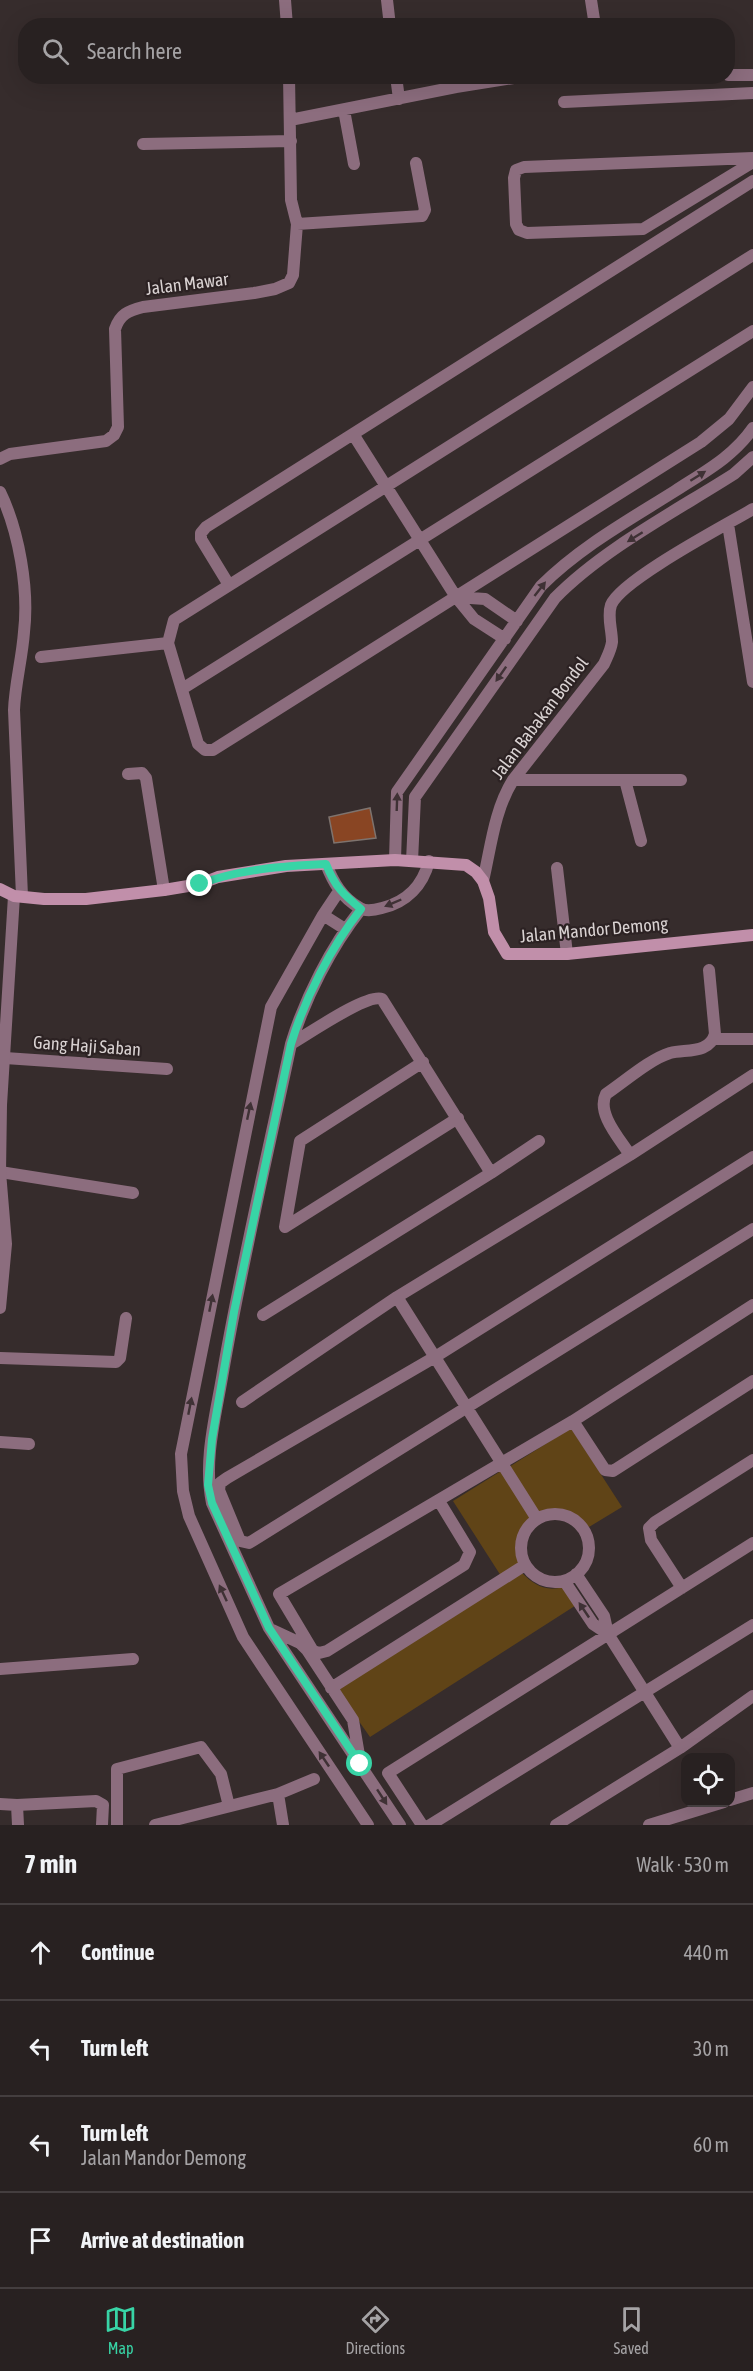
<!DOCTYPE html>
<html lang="en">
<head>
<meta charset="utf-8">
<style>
  body { margin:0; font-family:"Asap Condensed",sans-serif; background:#342e2e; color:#f1f3f6 }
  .controls { position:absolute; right:18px; bottom:18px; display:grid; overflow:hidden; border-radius:12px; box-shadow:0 6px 24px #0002 }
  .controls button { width:54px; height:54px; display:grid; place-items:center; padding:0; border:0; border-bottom:2px solid #443e3f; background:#282121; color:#f1f3f6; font:30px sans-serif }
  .stop { position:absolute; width:18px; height:18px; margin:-14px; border:4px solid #38d4a6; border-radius:50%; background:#fff }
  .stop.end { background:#38d4a6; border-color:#fff; box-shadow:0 2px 6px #0008 }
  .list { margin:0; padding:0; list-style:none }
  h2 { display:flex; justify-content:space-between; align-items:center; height:78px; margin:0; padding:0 24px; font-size:26px }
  h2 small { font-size:20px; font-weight:400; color:#a5a3a5 }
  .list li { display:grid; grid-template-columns:39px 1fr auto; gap:18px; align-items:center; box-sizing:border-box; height:96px; padding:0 24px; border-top:2px solid #443e3f }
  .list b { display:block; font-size:22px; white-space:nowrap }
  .list p { margin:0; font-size:20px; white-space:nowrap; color:#a5a3a5 }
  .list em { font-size:20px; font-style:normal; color:#a5a3a5 }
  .icon { flex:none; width:33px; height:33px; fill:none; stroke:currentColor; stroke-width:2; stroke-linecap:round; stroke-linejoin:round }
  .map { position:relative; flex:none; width:753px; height:1825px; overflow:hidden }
  .search { position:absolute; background:#282121; box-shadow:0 6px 24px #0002; left:18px; right:18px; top:18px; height:66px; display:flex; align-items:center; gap:15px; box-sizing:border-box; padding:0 21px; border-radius:24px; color:#a5a3a5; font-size:22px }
  .sheet { height:462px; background:#282121 }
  nav { display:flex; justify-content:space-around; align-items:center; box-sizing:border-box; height:84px; border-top:2px solid #443e3f; background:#282121; font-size:16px; color:#a5a3a5 }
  nav a { display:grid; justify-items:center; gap:3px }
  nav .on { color:#38d4a6 }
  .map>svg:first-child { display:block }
</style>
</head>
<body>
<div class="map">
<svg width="753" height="1825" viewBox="0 0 753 1825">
  <rect width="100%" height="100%" fill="#362c2c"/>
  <!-- green -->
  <path fill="#604417" d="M571,1428L622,1507L589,1527C573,1513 559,1507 539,1513L509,1467Z
    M501,1471L531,1518C517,1533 515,1544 520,1564L501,1576L453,1501Z
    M522,1573C534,1585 546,1592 563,1587L581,1602L370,1737L337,1690Z"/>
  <!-- building -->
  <path fill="#894523" stroke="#7e736e" stroke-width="1.5" d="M370,808L376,838L334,843L329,817Z"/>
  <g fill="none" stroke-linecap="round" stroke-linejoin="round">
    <!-- minor -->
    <path stroke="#8c6d7e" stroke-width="12" d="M285,0L287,26
      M387,0L390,26
      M591,0L595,26
      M334,26L339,24
      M728,75H753
      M396,76L399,99
      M564,102L753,93
      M344,110L354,164
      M290,120L456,87L526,76
      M143,144L291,141
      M753,158L524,167L516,170L514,178L516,224L519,230L527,233L643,229L753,162
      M297,224L422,216L425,210L416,163
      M753,255L174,620L168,643L198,744L205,750H213L701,442L729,419L753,387
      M353,434L456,597L474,619L505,639
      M0,459L10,454L106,441L114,435L118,427L115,329C120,314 128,311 143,307L254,293L275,289L289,283L293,275L297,224L291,200L289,76
      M0,492C19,531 29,589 24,632C22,659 15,684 14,710L22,896
      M728,524L753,682
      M229,585L201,539V533L206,527L753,181
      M456,597L485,599L517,621
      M41,657L168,643
      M182,689L753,331
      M128,774L142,773L146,778L164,890
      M513,780H681
      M625,780L641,841
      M395,860L397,792L541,586C580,547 629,520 675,491C704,472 733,457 753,428
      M412,861L415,797L555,598C603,549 676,511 734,474L753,457
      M326,864C333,882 342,898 360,908C366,912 375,910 382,908C407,902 423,885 429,861
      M557,868L567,954
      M483,881C491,847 494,811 513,780L604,664C607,657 611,650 612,642C612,629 607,617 611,605C621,580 726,525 753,509
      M339,891L323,915L271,1007L181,1454L183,1491L189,1516L243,1637L368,1825
      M361,909C331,947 305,998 291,1044C268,1153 242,1262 223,1372C216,1415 203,1460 212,1503L269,1628L400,1825
      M323,915L345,929
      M714,1039H753
      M291,1044C307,1035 367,993 382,999L491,1173
      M5,1058L167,1069
      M630,1155C620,1139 596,1113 606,1094C624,1082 650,1059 670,1053C687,1049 709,1054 715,1034L709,970
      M753,1157L435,1357L227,1478L220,1483L219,1490L240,1541L249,1543L753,1229
      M0,1172L133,1193
      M285,1227L300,1141L423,1062
      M285,1227L458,1118
      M397,1297L537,1519
      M263,1315L491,1173L539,1141
      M0,1358L116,1362L120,1358L126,1318
      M242,1402L397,1297L630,1155L753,1075
      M573,1421L605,1470L613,1471L753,1381
      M0,1442L29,1444
      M439,1501L470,1552L464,1565L327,1651L319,1653L313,1651L279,1594L573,1421L753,1305
      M521 1548a34 34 0 1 1 68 0a34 34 0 1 1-68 0Z
      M576,1574L604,1616L608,1634L680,1748
      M565,1582L593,1624L608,1634
      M682,1588L651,1540L649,1528L655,1522L753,1460
      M270,1629L300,1643L307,1650L353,1720L360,1761
      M0,1669L133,1659
      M331,1688L525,1565
      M278,1794L283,1825
      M730,1800L753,1793
      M0,1804L17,1805L96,1801L103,1805L102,1825
      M17,1805L18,1825
      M117,1825V1769L201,1747L221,1774L229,1806
      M155,1825L278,1794L314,1779
      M422,1825L388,1773L753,1543
      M430,1825L753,1625
      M556,1825L680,1748L753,1696
      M649,1825L724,1802"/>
    <!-- tertiary -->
    <path stroke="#8c6d7e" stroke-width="12" d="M0,1308L6,1244L0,1172L1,1105L14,896"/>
    <!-- secondary -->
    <path stroke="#c18faa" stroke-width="12" d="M0,889L14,896L44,899H86L164,890L200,884L218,877L286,866L395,860L466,865L476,872L483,881L489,898L494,932L507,954H567L753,935"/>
  </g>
  <!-- one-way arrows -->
  <defs><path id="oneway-solid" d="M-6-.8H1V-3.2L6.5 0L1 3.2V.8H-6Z" transform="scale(1.5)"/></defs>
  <g fill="#3f3135">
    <use href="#oneway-solid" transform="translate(698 476) rotate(-32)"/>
    <use href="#oneway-solid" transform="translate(635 537) rotate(148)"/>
    <use href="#oneway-solid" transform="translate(540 589) rotate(-52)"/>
    <use href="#oneway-solid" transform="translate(501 674) rotate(125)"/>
    <use href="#oneway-solid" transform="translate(397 802) rotate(-88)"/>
    <use href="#oneway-solid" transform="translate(393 903) rotate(157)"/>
    <use href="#oneway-solid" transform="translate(249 1111) rotate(-78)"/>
    <use href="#oneway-solid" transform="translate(211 1303) rotate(-79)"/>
    <use href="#oneway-solid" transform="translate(190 1406) rotate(-79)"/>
    <use href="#oneway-solid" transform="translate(223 1593) rotate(-115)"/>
    <use href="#oneway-solid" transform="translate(584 1610) rotate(-124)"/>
    <use href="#oneway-solid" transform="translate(324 1759) rotate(-124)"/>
    <use href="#oneway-solid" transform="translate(382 1797) rotate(57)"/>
  </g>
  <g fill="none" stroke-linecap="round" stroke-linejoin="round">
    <!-- route -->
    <path stroke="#38d4a6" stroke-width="8" d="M200,884C240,869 284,866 326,864C335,887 343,894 361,909C331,947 305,998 291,1044L234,1312L212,1439L208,1485L212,1503L269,1628L360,1764"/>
  </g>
  <g text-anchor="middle" stroke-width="4.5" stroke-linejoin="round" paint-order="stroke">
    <!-- street labels -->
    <g font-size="18" fill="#d9d2d2" stroke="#2c2223">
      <text transform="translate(187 284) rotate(-7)" y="6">Jalan Mawar</text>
      <text transform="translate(540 718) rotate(-53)" y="6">Jalan Babakan Bondol</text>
      <text transform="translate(594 930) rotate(-5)" y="6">Jalan Mandor Demong</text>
      <text transform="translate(87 1046) rotate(4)" y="6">Gang Haji Saban</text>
    </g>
  </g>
</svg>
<div class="controls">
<button><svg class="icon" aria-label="locate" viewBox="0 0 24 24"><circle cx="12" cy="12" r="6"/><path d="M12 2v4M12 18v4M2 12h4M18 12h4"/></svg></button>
</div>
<div class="stop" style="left:360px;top:1764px"></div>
<div class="stop end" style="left:200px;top:884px"></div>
<div class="search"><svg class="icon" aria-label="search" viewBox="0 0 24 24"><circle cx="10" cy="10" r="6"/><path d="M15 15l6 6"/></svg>Search here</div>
</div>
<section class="sheet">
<h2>7 min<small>Walk · 530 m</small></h2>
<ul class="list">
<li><svg class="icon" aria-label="ahead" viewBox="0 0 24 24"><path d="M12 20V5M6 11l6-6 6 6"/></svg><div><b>Continue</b></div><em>440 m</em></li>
<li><svg class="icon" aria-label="left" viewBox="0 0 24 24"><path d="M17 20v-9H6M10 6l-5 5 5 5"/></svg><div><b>Turn left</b></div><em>30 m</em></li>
<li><svg class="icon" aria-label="left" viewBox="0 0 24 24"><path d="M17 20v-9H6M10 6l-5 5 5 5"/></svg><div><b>Turn left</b><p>Jalan Mandor Demong</p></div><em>60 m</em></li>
<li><svg class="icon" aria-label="arrive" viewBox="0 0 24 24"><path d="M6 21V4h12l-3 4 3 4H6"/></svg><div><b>Arrive at destination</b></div></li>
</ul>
</section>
<nav>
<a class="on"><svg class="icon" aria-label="map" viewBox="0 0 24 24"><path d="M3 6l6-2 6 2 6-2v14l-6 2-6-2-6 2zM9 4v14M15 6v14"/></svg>Map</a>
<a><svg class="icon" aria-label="directions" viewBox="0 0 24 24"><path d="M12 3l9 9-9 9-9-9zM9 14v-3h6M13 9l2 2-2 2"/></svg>Directions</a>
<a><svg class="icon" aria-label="saved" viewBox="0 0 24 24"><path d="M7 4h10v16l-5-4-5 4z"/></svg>Saved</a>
</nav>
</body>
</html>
